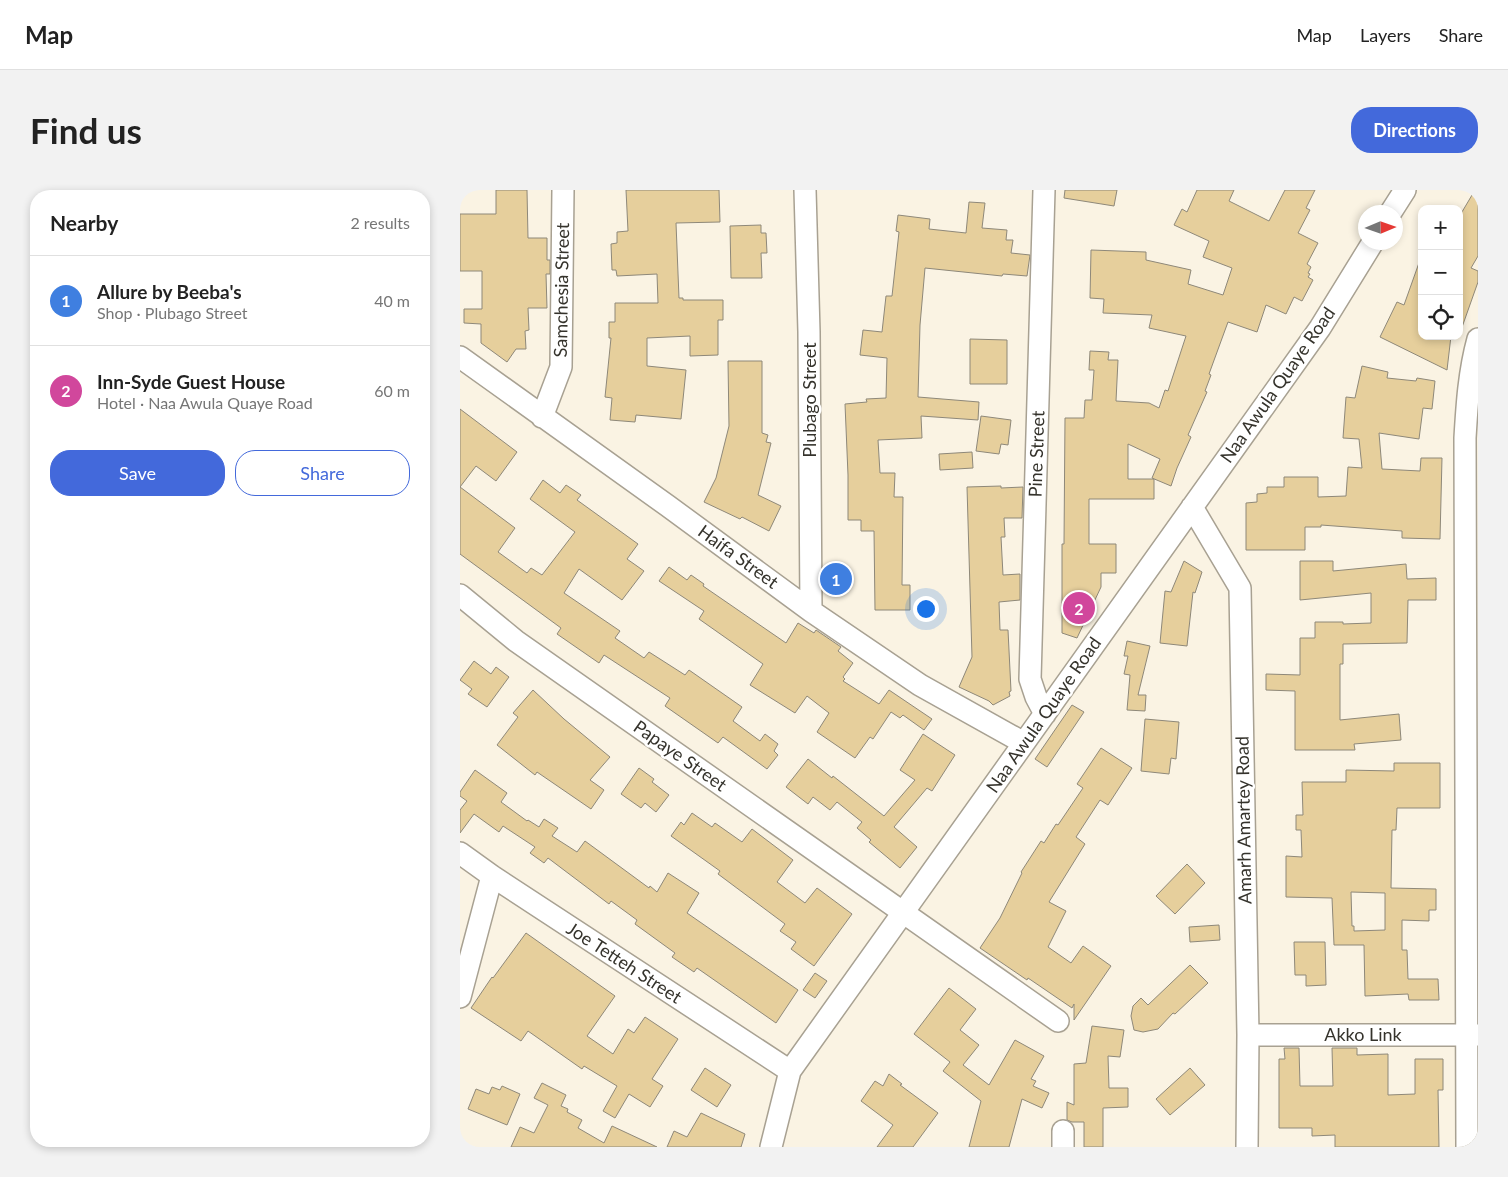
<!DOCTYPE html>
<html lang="en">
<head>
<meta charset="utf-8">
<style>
  body { margin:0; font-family:Lato,sans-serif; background:#f2f2f2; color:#222 }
  .controls { position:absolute; right:15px; top:15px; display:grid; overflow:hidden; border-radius:10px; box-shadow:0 2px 8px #0003 }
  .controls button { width:45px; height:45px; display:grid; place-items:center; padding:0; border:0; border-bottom:1px solid #e0e0e0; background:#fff; color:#222; font:25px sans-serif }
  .compass { position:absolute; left:898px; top:15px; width:45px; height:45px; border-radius:50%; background:#fff; box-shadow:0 2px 8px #0003; rotate:88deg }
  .you { position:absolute; left:465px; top:418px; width:18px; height:18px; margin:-12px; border:4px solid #fff; border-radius:50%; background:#1a73e8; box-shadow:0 0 0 8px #1a73e833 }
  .badge { display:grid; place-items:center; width:32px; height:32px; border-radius:50%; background:#4369db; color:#fff; font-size:16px; font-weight:700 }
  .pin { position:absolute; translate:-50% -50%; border:2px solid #fff; box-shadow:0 1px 5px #0006 }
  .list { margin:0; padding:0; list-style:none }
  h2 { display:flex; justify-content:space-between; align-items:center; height:65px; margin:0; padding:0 20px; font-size:21px }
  h2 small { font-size:16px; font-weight:400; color:#767676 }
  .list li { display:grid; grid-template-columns:32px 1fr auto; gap:15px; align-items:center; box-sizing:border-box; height:90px; padding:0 20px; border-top:1px solid #e0e0e0 }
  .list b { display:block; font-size:19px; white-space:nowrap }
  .list p { margin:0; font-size:16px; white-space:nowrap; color:#767676 }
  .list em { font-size:16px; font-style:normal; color:#767676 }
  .actions { display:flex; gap:10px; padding:15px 20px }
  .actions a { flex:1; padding:11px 0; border:1px solid #4369db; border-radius:20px; text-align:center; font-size:18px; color:#4369db }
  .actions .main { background:#4369db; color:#fff }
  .icon { flex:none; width:28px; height:28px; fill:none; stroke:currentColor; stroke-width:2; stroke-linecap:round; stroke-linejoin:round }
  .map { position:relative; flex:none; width:1018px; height:957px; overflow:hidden; border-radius:20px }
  header { display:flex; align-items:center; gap:30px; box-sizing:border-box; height:70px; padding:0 25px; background:#fff; border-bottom:1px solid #e0e0e0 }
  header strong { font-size:24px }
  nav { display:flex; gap:28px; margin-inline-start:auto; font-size:18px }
  .intro { display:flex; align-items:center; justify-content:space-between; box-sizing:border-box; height:120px; padding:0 30px }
  h1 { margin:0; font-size:35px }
  .button { padding:12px 22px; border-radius:20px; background:#4369db; color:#fff; font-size:18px; font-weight:700 }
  main { display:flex; gap:30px; padding:0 30px }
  aside { flex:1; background:#fff; border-radius:20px; box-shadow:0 2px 8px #0003 }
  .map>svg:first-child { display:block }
</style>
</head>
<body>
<header>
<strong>Map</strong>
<nav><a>Map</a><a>Layers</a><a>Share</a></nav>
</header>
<div class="intro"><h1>Find us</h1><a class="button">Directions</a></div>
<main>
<aside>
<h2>Nearby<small>2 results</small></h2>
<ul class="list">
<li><span class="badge" style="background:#3f7fe0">1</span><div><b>Allure by Beeba's</b><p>Shop · Plubago Street</p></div><em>40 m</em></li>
<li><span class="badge" style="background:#d1479c">2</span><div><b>Inn-Syde Guest House</b><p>Hotel · Naa Awula Quaye Road</p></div><em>60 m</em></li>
</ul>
<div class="actions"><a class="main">Save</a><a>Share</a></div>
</aside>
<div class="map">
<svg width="1018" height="957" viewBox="0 0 1018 957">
  <rect width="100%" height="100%" fill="#faf3e3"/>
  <!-- building -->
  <path fill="#e6cf9c" stroke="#8e8879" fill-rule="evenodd" d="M36,0H67L68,48H87V70H90V84H86L87,118H68L69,140L65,141L66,159H56L47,172L21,153V134L4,133V119H22V81H0V24H36Z
    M166,0H259L260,32L216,33L219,108H223V110H263V130H258V165L230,166V146L187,148V176L226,180L221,229L176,225L175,232L150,230L152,208L145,207L151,148H149V132H155V113H198L197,84L157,86L156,80H152L151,54L157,53V42L168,41Z
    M605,0H657L654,16L604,8Z
    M737,0H774L769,11L809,31L825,0H855L846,18L850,20L838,43L858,53L847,74L851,77L848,83L850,84L848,87L853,90L842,111L834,107L826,124L806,115L797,142L768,132L749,184L751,185L745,201L747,202L728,245L731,247L717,278L711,296L692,288L700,269L668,254V289H694V309H629V354H656V383H641V397L617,448L602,443V354H604L605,228H624L625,210H632L634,180H629L630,161L649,162L648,170H658L656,211L689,213L699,218L705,200L708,201L726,146L689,138L692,125L643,123L644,109L630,108L631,60L686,62V70L731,80L728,94L763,105L772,78L743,67L749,51L714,35L722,19L727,22Z
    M1015,0H1018V66L1011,78L1018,81V92L1001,140L999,139V27Z
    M509,12L525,13L522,38L547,40L546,50H553L551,63L570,65L567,86L543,84L542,86L465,78L460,135L458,207L519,212L518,230L461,226L462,248L418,250L420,283H435L434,307H443L442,395H450V420H415L414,341H401V330H388V285L385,214L407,212L406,209L426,208L427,168L400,165L403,140L422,142L426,106H432L439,42L436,41L438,25L470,29L469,39L506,43Z
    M301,35V43H306L307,63H301L302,88H271L270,36Z
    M960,70H962V146H991L987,180L920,147L937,112L944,115Z
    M510,149L547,150V194H510Z
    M268,171H302V243L308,245L306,252L311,253L298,305L321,316L309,341L282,327L280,329L244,312L256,288L269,236Z
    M902,176L928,182L927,188L956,191L957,188L975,191L972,219L963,218L959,249L919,243L922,279L960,281L961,268H982L980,349L942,348V341L861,335V337H845V360H786V313L797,312V304L807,303V297H824V287H858V307L886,306L888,277L902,278L899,249L883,248L886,207L895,208Z
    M0,219L57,262L36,291L16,276L0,297L55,338L38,362L67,383L71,378L82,385L115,342L70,309L83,290L100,303L106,295L121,305L117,310L178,354L167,369L184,381L162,410L119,379L104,403L160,441L155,448L184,468L189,462L225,485L229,480L282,517L273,531L300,551L305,544L318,554L314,561L318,565L307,579L263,547L258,553L205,516L210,508L144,465L139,473L97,444L101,438L0,364Z
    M521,226L551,230L548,255L541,254L539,264L516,261Z
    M512,262L513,278L480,280L479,264Z
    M541,296V298L563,297L562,328H544L545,347H541L543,385L560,384V410L539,412L540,440H548L551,501L549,502L550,506L533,515L529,511L499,497L512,467L507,297Z
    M724,371L742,382L735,403L733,402L727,456L700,453L705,401L711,402Z
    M840,371H873V381L946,374L947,389L976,388V410H948L947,453L883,454V474H880V530L939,524L941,550L894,554L895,560H835V501L806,500V484L840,485V448H855V432H883V434L911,433V403L840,410Z
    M209,377L227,390L231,385L244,394L243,396L326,453L338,433L354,443L356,440L381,457L378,461L393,473L383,487L385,489L383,491L419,514L429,500L472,529L464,540L443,525L440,528L431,522L413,549L410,547L395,568L357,542L369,523L347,506L335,523L290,495L303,474L239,429L244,421L199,391Z
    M667,451L690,456L678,505H686L685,521L667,520L670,485L664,484L668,466H664Z
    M14,471L31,484L36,477L49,487L27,517L8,504L12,499L0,490Z
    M73,500L104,529L150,567L130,590L144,600L131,619L77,582L75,585L37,555L58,527L53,523Z
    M612,515L624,522L587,577L575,569Z
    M685,529L719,532L716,569L711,568L709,584L681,581Z
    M463,544L495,565L472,601L467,598L434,637L457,657L440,678L409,652L411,650L397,638L402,632L377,612L370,620L353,607L348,614L326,597L348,569L372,588L373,586L424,626L455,590L440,580Z
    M641,558L672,578L648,615L640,610L616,647L625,654L589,712L606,721L588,757L611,773L623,756L651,776L614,830V814L612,818L568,788L567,790L520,758L540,728L562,683L561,682L581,651L584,653L596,634L598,635L623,598L617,594Z
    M934,573H980V618H937L936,640H932L931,698L976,699V720H969V731L942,730V760H947L948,789H978L979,810H949L948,804L905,806L904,755H874L872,708L826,707V666L842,667L841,640H836V625H843L842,592H886V580L934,581ZM891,702L925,703V740L894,741V736H892Z
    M179,578L194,589L192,592L209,605L196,622L185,613L181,618L161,604Z
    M15,580L47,603L41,612L67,631L68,630L79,637L84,629L98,638L92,646L117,662L125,651L189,698L190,696L197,702L208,683L239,703L227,723L338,800L316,833L237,778L234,782L212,767L215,763L175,734L177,730L151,711L149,714L88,668L84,673L70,663L75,657L43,636L39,642L14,624L0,643V620L7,611L0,606V602Z
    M232,623L252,637L255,633L282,652L292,639L333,670L317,692L345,713L357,698L392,724L354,776L331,759L336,752L320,741L325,734L258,684L260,681L211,646L221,632L224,635Z
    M727,674L745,693L715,724L696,706Z
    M759,735L760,750L730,752L729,737Z
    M66,743L155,806L127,846L153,864L168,839L174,843L185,827L218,849L192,889L203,896L190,917L169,904L155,928L143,921L157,896L124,876L122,879L68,841L61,851L11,818L32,787L33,788Z
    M834,752H865L866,795L846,796V785H835Z
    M730,775L748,793L715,824L713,823L698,839L683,842L674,840L671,826L673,816L681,808L688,815Z
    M355,783L367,791L355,808L343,800Z
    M489,798L516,819L500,840L519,855L503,875L529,895L555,850L584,866L571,889L576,891L573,896L589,903L582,918L562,909L549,957H509L521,911L483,881L490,872L454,844Z
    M632,836L664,840L660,867L648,866L649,898H668V917L643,918V957H624V932H612L607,930V912L614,915V874L626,873Z
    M824,858H839L840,896H873L872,858H897V865L928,864V905L955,904V869H983V900H978L979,957H875V945L852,946V938H819V869H825Z
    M245,878L271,895L257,917L231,900Z
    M730,878L745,895L710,925L696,909Z
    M429,884L442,894L440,895L478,923L453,957H417L433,935L401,911L415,891L423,896Z
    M82,893L106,905L101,916L108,919L107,922L122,930L118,938L144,953L152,936L197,957H51L60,937L74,943L88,915L74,908Z
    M42,896L60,904L47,935L8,919L16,899L29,904L32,897L40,900Z
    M241,923L285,944L281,957H207L214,941L227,947Z"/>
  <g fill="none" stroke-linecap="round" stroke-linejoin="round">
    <defs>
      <path id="street" d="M345,0L349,142L351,421
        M584,0L570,489L576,507L585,524
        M931,22L945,0
        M0,167L208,316L351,421L460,495L564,553
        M82,227L101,177L103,0
        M732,317L780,398L788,845L787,957
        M0,405L56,451L598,831
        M0,663L32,686L330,881
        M0,807L32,686
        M788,845H1018
        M311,957L330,881L860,138L913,52
        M603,957V941
        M1007,957L1005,248C1007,214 1009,182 1018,149"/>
    </defs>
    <!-- street casing -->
    <use href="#street" stroke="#a8a192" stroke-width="24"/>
    <!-- street -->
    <use href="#street" stroke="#fff" stroke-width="21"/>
  </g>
  <g text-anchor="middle" stroke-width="5" stroke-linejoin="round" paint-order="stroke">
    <!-- street labels -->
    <g font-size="18" fill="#35332c" stroke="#fff">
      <text transform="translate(102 100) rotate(-89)" y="6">Samchesia Street</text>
      <text transform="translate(818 195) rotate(-55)" y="6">Naa Awula Quaye Road</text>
      <text transform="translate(350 210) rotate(-90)" y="6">Plubago Street</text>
      <text transform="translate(577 264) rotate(-88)" y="6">Pine Street</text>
      <text transform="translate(278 367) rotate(36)" y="6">Haifa Street</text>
      <text transform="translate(584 525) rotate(-55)" y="6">Naa Awula Quaye Road</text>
      <text transform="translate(220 566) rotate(35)" y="6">Papaye Street</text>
      <text transform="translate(784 630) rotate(-91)" y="6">Amarh Amartey Road</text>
      <text transform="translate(164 773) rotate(33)" y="6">Joe Tetteh Street</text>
      <text x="903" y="851">Akko Link</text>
    </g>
  </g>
</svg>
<div class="controls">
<button>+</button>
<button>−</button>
<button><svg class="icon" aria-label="locate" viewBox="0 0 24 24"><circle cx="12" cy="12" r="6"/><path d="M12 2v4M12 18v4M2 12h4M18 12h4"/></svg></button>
</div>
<svg class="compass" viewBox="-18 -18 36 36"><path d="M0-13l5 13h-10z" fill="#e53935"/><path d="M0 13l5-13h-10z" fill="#767676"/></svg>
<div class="you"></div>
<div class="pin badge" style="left:376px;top:389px;background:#3f7fe0">1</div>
<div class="pin badge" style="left:619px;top:418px;background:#d1479c">2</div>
</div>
</main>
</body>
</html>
